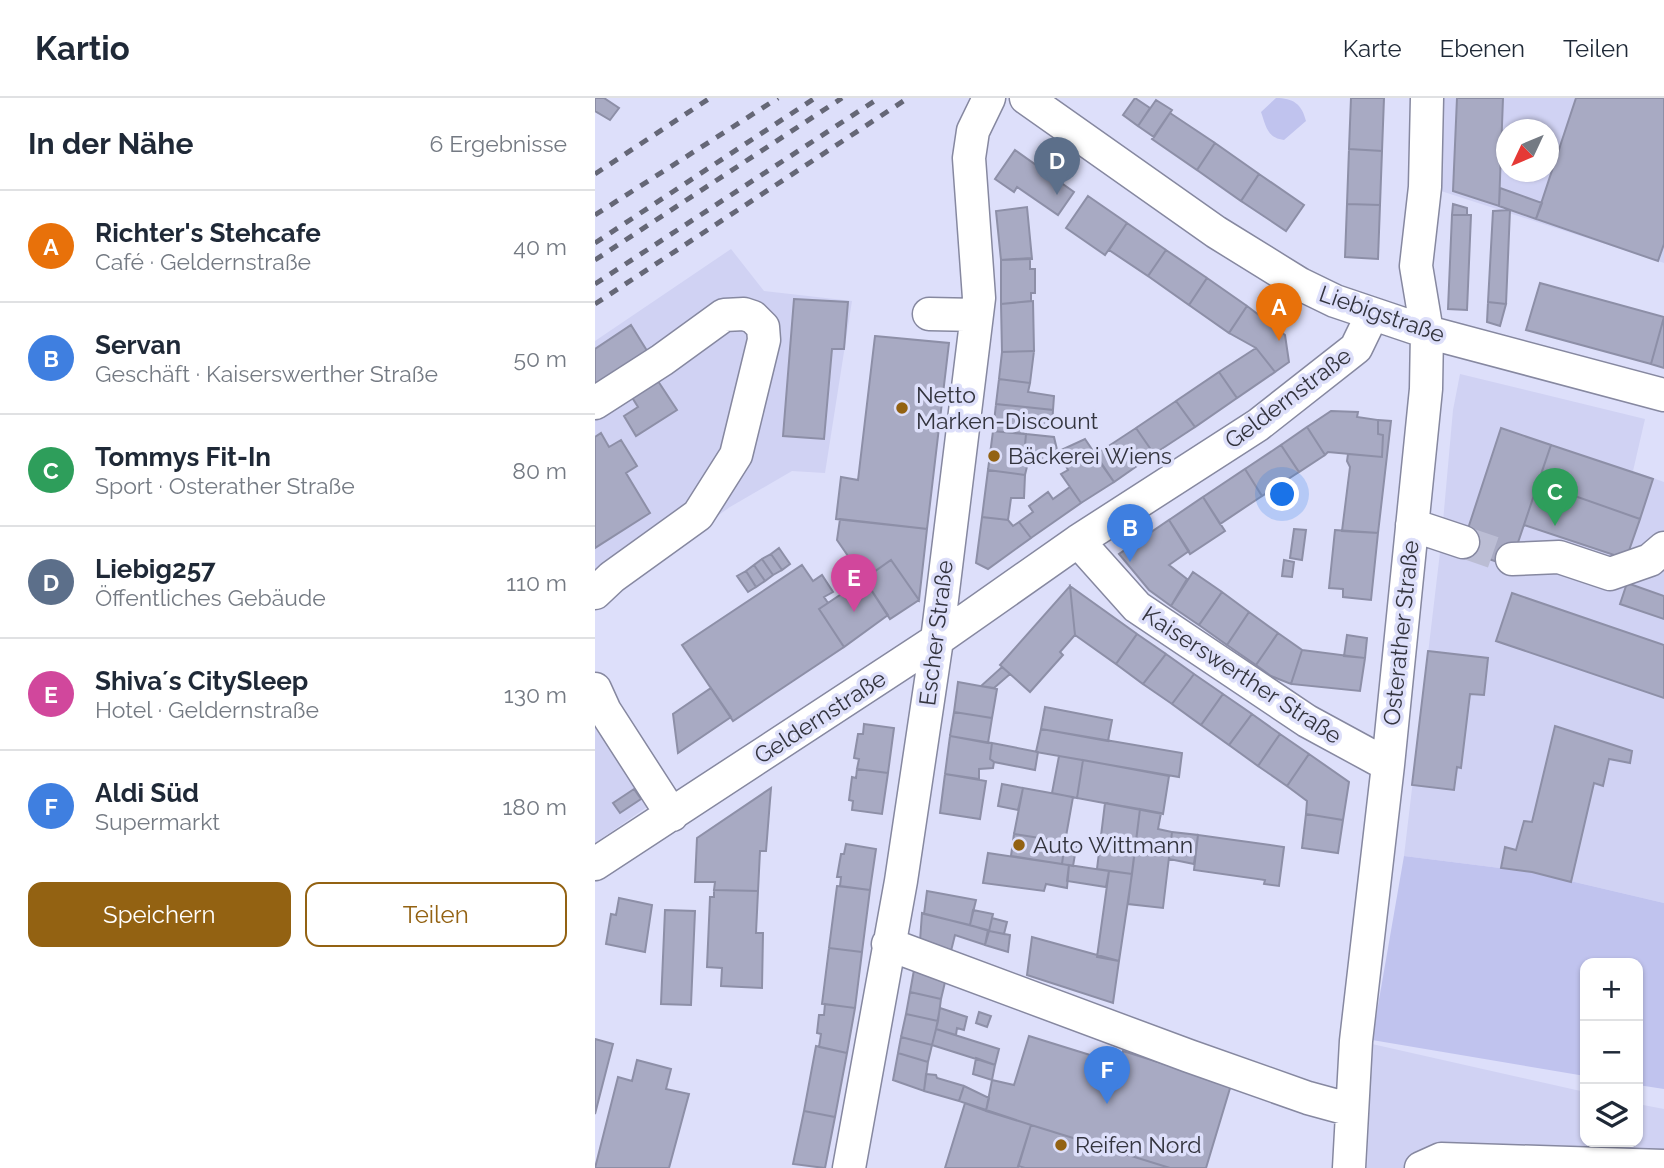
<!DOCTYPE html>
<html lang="de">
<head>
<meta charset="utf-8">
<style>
  body { margin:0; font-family:Raleway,sans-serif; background:#f2f2f3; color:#1f2937 }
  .controls { position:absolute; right:21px; bottom:21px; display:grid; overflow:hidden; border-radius:14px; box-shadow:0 2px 5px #0004 }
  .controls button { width:63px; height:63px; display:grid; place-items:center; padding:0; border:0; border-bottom:2px solid #e0e1e3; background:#fff; color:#1f2937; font:35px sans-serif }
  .compass { position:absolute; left:901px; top:21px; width:63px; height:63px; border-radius:50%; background:#fff; box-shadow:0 2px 5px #0004; rotate:226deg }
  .you { position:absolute; left:688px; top:397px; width:24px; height:24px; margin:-18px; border:5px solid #fff; border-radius:50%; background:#1a73e8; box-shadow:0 0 0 10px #1a73e833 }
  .badge { display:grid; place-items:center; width:46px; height:46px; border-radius:50%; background:#936212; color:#fff; font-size:23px; font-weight:700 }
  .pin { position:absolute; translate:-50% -58px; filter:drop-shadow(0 2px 4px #0008) }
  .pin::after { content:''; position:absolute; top:37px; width:24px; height:21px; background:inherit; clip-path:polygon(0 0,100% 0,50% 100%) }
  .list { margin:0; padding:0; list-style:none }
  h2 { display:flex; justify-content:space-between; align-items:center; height:91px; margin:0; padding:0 28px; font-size:30px }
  h2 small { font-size:23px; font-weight:400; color:#747a83 }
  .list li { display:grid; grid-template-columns:46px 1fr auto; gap:21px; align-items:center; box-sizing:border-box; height:112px; padding:0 28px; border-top:2px solid #e0e1e3 }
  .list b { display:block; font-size:26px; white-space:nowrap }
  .list p { margin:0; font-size:23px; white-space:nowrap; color:#747a83 }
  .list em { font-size:23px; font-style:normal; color:#747a83 }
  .actions { display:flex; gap:14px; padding:21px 28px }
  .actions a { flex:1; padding:16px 0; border:2px solid #936212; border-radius:14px; text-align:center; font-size:24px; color:#936212 }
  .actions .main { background:#936212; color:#fff }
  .icon { flex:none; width:38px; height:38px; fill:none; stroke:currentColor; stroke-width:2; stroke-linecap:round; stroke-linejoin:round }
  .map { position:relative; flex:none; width:1069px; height:1070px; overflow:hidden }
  header { display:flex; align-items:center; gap:42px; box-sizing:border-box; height:98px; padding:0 35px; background:#fff; border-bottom:2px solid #e0e1e3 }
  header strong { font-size:33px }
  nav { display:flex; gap:38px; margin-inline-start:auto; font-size:24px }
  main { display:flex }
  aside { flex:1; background:#fff }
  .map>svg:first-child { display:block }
</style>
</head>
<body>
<header>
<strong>Kartio</strong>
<nav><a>Karte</a><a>Ebenen</a><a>Teilen</a></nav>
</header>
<main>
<aside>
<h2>In der Nähe<small>6 Ergebnisse</small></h2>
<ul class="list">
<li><span class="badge" style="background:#e8710a">A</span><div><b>Richter's Stehcafe</b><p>Café · Geldernstraße</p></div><em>40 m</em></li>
<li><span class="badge" style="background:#3f7fe0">B</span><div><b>Servan</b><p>Geschäft · Kaiserswerther Straße</p></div><em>50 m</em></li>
<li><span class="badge" style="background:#2e9e5b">C</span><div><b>Tommys Fit-In</b><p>Sport · Osterather Straße</p></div><em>80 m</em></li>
<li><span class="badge" style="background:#5c6f8a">D</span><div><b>Liebig257</b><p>Öffentliches Gebäude</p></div><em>110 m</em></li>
<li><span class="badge" style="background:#d1479c">E</span><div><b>Shiva´s CitySleep</b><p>Hotel · Geldernstraße</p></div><em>130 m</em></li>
<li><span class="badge" style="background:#3f7fe0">F</span><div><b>Aldi Süd</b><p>Supermarkt</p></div><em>180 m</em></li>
</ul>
<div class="actions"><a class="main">Speichern</a><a>Teilen</a></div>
</aside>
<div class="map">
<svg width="1069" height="1070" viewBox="0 0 1069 1070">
  <rect width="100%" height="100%" fill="#dddffa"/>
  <!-- built -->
  <path fill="#d0d2f3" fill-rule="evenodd" d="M848,0H1069V165L846,93ZM912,32H954V74H912Z
    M136,151L169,193L257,203L230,375L197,373L135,409L0,505V243Z
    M865,276L1050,321L1038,373L1069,384V805L937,774L809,758L846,446L858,312Z
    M0,629L52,709L0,745Z
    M777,946L990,994V1044H1043V1006L1069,1011V1070H772Z"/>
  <!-- green -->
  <path fill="#c0c3ee" d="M681,0C698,0 707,6 711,23L689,42C672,40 671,28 666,14Z
    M809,758L937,774L1069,805V991L1043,987V865H990V978L777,942Z"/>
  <!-- building -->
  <path fill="#a8aac3" stroke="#8d8fa7" stroke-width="2" d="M0,0H9L24,10L15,22L0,13Z
    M540,0L555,10L543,28L528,17Z
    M756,0H789L787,53L754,51Z
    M862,0H908L904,108L858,93Z
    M981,0H1069V146L1063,163L941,121Z
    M561,2L577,12L559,39L543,28Z
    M575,15L620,45L602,72L557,41Z
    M620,45L664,76L646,103L602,72Z
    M754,51L787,53L785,107L752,106Z
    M420,52L479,94L463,117L422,89L419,94L400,81Z
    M664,76L709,107L691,133L646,103Z
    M905,90L947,105L941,121L904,108Z
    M493,98L532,125L510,157L471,130Z
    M752,106L785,107L783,161L750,159Z
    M858,106L872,110V117H857Z
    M432,109L437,161L406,162L401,113Z
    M915,112L911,206L893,204L898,113Z
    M857,117H876L872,212L853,211Z
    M532,125L571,152L553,178L514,152Z
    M571,152L612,180L594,207L553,178Z
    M435,160V171H440V195H436V203L406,206V162Z
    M612,180L652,208L634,235L594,207Z
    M945,185L1069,219L1056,266L931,232Z
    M199,201L253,204L249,251H237L229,341L188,338Z
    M438,203L439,253L407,254L406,206Z
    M893,204L911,206L905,228L892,224Z
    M652,208L690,237L694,264L680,274L661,250L634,235Z
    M1069,219V270L1056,266Z
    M36,227L54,256L0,292V251Z
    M280,238L354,245L332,431L241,421L246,379L263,382Z
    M661,250L680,274L642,300L624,274Z
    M439,253L435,285L404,281L407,254Z
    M624,274L642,300L600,329L581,303Z
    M59,277L82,312L41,338L29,318L43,309L33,293Z
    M404,281L435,285L433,294L459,298L458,312L401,306Z
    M581,303L600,329L559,356L541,330Z
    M401,306L458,312L457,328L430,326L428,336L398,333Z
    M736,313L763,314L762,319L783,322V336L788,337L787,359L733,354L730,357L712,329Z
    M783,322L796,323L783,435L747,433L755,369L752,363L753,356L787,359L788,337L783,336Z
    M712,329L730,357L704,374L686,347Z
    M541,330L559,356L519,384L500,357Z
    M906,330L956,347L915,468L866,452Z
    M398,333L431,336L429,359L434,360L430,377L393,372Z
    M6,335L14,349L26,342L42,368L31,375L55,415L0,450V339Z
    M431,336L459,339L463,356L452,366L429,359Z
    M490,341L519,384L486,405L466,376L473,372L464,353Z
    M686,347L704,374L667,398L650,371Z
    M956,347L1058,381L1045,421L943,385Z
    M650,371L667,398L625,426L608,399Z
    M393,372L430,377L429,400H416L413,422L387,419Z
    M943,385L1045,421L1031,461L929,427Z
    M475,389L486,405L436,440L424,424L438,414L434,408L453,394L458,401Z
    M608,399L630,433L595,456L574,422Z
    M387,419L413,422L418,428L424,424L436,440L393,471L381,465Z
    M245,421L332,431L324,502L296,462L269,481L242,442Z
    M574,422L594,453L574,467L592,481L576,508L554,492L524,456Z
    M699,431L711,432L707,462L695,460Z
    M740,432L783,435L776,502L748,499V491L734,490Z
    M184,450L195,466L187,472L176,456Z
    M176,456L187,472L178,477L167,461Z
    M167,461L178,477L170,483L159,467Z
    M296,462L324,502L295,521L269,481Z
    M689,462L699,464L697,479L687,478Z
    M159,467L170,483L161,489L151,473Z
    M207,467L218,483L227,477L238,494L229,499L233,505L224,511L249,549L138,623L87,547Z
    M151,473L161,489L153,494L142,478Z
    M598,474L627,494L604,527L576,508Z
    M269,481L293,517L249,549L224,511Z
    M1032,485L1069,498V521L1025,506Z
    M475,488L480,537L465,554L468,557L435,594L405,567Z
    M475,488L542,536L521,566L480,537Z
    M627,494L654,514L632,547L604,527Z
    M917,495L1069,547V600L901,543Z
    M654,514L683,535L661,567L632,547Z
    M683,535L707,552L696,586L676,578L661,567Z
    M542,536L571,556L548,586L521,566Z
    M752,537L772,540L770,560L749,558Z
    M707,552L770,560L765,593L696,586Z
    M833,553L893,560L889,597L875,596L866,670L862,669L859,692L817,687Z
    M571,556L599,576L577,606L548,586Z
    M407,569L415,576L399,590L386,588Z
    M599,576L628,596L606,627L577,606Z
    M363,584L402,591L397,620L359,614Z
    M116,590L136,619L83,655L78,616Z
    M628,596L657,616L634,647L606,627Z
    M450,609L517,622L513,643L446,631Z
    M359,614L397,620L393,645L355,638Z
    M657,616L685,636L663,668L634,647Z
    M269,626L299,630L293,675L262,671L264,661L259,660L263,636H268Z
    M960,628L1037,653L1035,665L1014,661L1008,688L999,685L976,784L937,774L906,770L910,749L921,752L929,723L937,724Z
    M446,631L587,655L584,679L441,654Z
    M685,636L714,656L692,688L663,668Z
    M355,638L397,645L395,661L399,664L398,670L384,671V681L350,676Z
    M397,645L443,654L440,672L399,664L395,661Z
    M714,656L754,684L748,722L711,716L712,703L692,688Z
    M464,658L488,662L482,700L457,695Z
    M488,662L574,678L568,716L482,700Z
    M262,671L293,675L287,716L257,712L258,703L254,702L257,679L261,680Z
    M350,676L391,683L385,721L345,715Z
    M407,686L428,690L423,712L403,708Z
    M176,690L171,753H165L163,793L119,792L120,784H100L102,740Z
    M428,690L478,699L470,744L419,736Z
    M39,691L46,701L25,715L18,705Z
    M510,705L545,711L537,776L502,771Z
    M545,711L566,715L563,731L577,734L568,810L533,806Z
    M711,716L748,722L743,755L707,750Z
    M577,734L603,737L599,766L574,761Z
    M419,736L470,744L467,766L416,758Z
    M603,737L689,749L684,788L669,786L670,782L599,772Z
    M470,744L482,745L478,768L467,766Z
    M251,746L281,751L275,792L245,788L246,779H242L246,756H249Z
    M393,755L474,767L472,790L451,786L449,793L388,785Z
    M474,767L514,773L511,789L472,783Z
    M514,773L537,776L524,863L502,859Z
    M242,788L275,792L267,854L234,850Z
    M119,792L163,793L161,835H168L167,890L126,888L127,870L112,869L115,799H119Z
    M332,793L381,802L375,827L329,816Z
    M24,800L57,807L50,854L11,846L16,816L21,817Z
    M70,812L100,813L96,907L66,906Z
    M378,812L398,816L394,833L375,827Z
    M327,815L393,832L390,847L360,837L356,853L325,843Z
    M397,820L412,824L409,836L394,833Z
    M394,833L415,837L413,854L390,847Z
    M437,839L524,863L518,905L432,877Z
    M234,850L267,854L260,910L227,906Z
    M319,872L351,880L346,901L315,894Z
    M315,894L346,901L343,923L311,916Z
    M230,906L260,910L252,955L224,949L226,936L222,935L224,917H229Z
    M345,910L372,919L369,932L362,930L361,937L341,931Z
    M384,914L396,918L392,929L381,925Z
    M311,916L343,923L337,947L306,939Z
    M341,931L404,951L400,967L337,947Z
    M434,938L524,966L528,953L636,987L611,1070H575L391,1013L397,982L419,987Z
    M306,939L337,947L333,964L303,955Z
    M0,941L18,946L0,1016Z
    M221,948L252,955L240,1019L209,1013Z
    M303,955L333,964L329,993L298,982Z
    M381,960L400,967L397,982L378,976Z
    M42,962L76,971L71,991L94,996L74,1070H0L23,979L37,983Z
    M331,976L341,977L342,980L369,988L364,1003L329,993Z
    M369,988L394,1000L391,1013L364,1003Z
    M370,1005L436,1027L423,1070H350Z
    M209,1013L240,1019L230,1070L198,1066Z
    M436,1027L575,1070H430L423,1068Z"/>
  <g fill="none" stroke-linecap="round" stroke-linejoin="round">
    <!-- minor-tunnel -->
    <path stroke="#bbbdd4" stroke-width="32" stroke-dasharray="32 16" stroke-linecap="butt" d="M868,444L917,461"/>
    <defs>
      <path id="minor" d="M431,0L621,134L705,186L740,203L832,234L1069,297
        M334,216L382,217
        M0,305L67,262L129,217L149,216L158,219L168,229L169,242L141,357L103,417L17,479L0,495
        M817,427L868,444
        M483,443L542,509L712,623L793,667
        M917,461L964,459L1015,476L1055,462L1069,450
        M0,591L10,613L77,717
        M0,766L342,542L483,443L663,327L761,250L777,217
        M293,846L594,958L713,1000L757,1012
        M254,1070L306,783L342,542L384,200L374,60L378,33L394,0
        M754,1070L761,943L793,667L831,291L832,234L821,168L830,89L832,0
        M826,1070L846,1061L1069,1068"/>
    </defs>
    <!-- minor casing -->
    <use href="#minor" stroke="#8688a0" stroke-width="35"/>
    <!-- minor -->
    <use href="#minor" stroke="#fff" stroke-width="32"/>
    <!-- rail -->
    <path stroke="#656776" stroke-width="5" stroke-dasharray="9 9" stroke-linecap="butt" d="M0,76L115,0
      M0,117L183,0
      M0,145L220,0
      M0,162L247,0
      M0,186L284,0
      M0,206L313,0"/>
  </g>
  <!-- markers -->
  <g fill="#936212" stroke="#dddffa" stroke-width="2.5">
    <circle cx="307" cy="310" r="7"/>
    <circle cx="399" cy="358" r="7"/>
    <circle cx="424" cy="747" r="7"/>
    <circle cx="466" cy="1047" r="7"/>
  </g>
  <g text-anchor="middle" stroke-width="7" stroke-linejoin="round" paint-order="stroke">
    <!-- street labels -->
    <g font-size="23" fill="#33343e" stroke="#dddffa">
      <text transform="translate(787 216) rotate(19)" y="8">Liebigstraße</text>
      <text transform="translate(693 300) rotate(-37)" y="8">Geldernstraße</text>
      <text transform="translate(341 535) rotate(-83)" y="8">Escher Straße</text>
      <text transform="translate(806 535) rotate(-84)" y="8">Osterather Straße</text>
      <text transform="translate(647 577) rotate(33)" y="8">Kaiserswerther Straße</text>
      <text transform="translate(225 619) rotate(-33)" y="8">Geldernstraße</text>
    </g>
    <!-- poi labels -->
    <g font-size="23" fill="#33343e" stroke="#dddffa" text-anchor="start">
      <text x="321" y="305">Netto<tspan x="321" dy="26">Marken-Discount</tspan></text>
      <text x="413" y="366">Bäckerei Wiens</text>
      <text x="438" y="755">Auto Wittmann</text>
      <text x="480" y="1055">Reifen Nord</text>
    </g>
  </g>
</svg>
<div class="controls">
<button>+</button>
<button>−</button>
<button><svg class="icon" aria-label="layers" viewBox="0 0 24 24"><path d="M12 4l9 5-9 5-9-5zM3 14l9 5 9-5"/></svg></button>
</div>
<svg class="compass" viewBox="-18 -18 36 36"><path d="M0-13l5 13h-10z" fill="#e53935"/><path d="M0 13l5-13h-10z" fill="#747a83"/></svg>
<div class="you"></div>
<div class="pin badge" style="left:684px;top:243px;background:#e8710a">A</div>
<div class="pin badge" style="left:535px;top:464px;background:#3f7fe0">B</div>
<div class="pin badge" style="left:960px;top:428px;background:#2e9e5b">C</div>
<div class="pin badge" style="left:462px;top:97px;background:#5c6f8a">D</div>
<div class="pin badge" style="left:259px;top:514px;background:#d1479c">E</div>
<div class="pin badge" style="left:512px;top:1006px;background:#3f7fe0">F</div>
</div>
</main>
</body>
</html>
